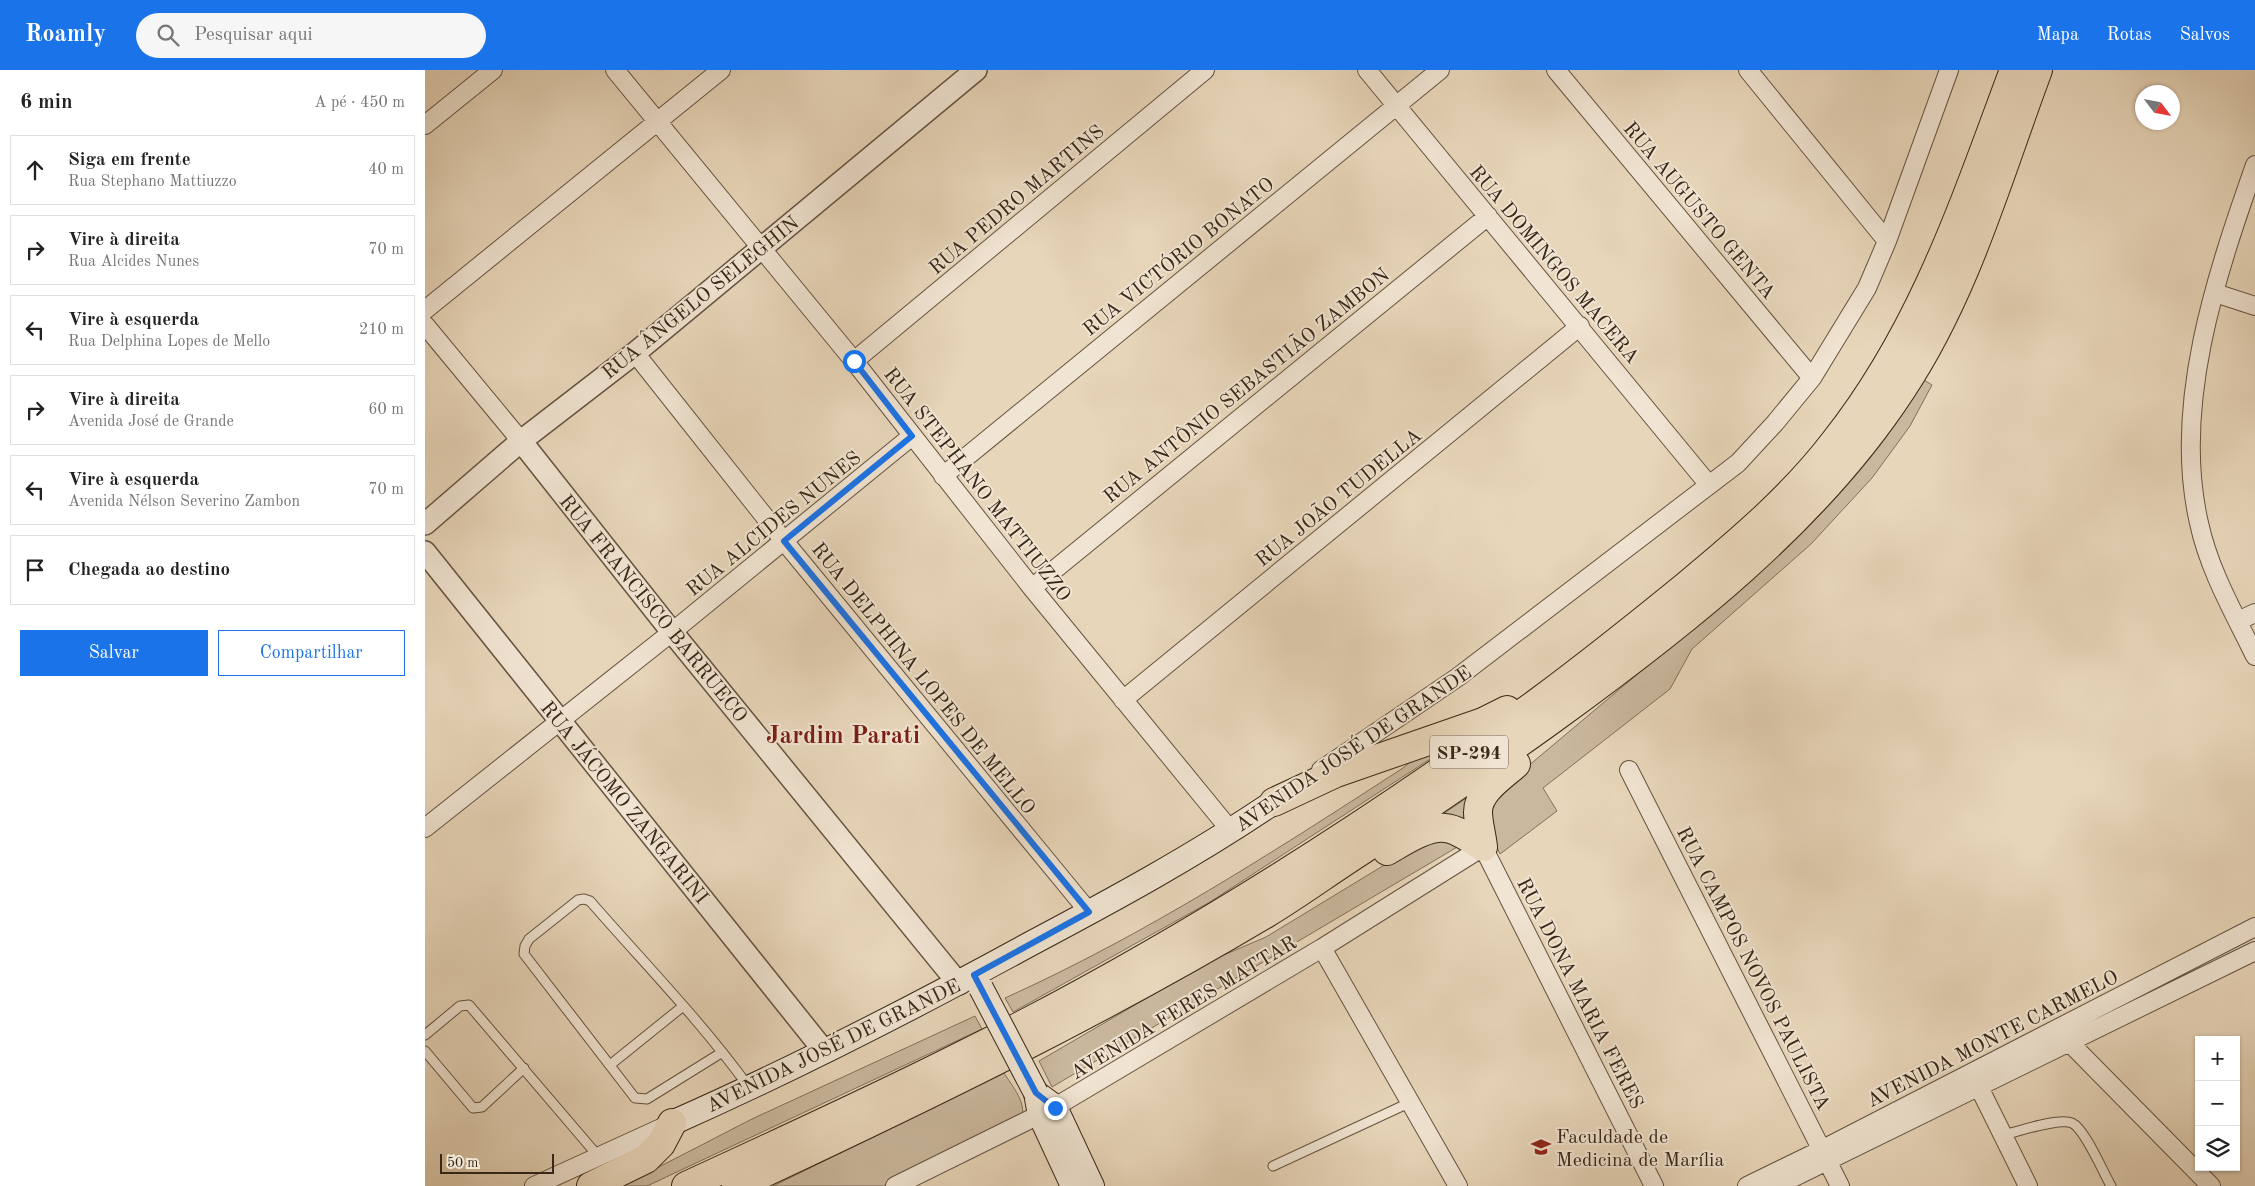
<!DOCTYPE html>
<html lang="pt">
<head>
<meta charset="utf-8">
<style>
  body { margin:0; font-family:"Old Standard TT",serif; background:#f6f6f6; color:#222 }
  .controls { position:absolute; right:15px; bottom:15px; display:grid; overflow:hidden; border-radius:0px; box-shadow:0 1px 4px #0004 }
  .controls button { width:45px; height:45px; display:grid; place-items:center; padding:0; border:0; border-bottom:1px solid #e0e0e0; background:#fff; color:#222; font:25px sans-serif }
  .compass { position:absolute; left:1710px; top:15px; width:45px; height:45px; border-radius:50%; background:#fff; box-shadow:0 1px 4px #0004; rotate:122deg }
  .scale { position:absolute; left:15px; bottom:12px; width:114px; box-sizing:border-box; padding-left:5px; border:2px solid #392717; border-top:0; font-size:14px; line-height:18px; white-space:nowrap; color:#392717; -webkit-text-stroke:4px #f0e4d2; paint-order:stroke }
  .stop { position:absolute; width:15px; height:15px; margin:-11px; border:4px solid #1a73e8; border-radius:50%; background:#fff }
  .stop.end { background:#1a73e8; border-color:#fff; box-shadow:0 1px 5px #0008 }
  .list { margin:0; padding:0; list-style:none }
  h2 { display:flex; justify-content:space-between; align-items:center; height:65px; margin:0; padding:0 20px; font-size:21px }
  h2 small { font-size:16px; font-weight:400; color:#767676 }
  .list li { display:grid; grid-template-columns:32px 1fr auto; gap:15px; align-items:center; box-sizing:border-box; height:70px; margin:0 10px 10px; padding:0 10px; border:1px solid #e0e0e0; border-radius:0px }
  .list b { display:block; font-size:19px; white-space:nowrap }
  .list p { margin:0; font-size:16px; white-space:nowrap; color:#767676 }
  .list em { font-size:16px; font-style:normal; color:#767676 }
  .actions { display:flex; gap:10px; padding:15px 20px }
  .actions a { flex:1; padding:11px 0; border:1px solid #1a73e8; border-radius:0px; text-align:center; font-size:18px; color:#1a73e8 }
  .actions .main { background:#1a73e8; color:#fff }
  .icon { flex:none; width:28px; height:28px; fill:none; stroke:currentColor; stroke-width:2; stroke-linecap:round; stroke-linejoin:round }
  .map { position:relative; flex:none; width:1830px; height:1116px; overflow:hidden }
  header { display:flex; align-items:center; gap:30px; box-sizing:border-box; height:70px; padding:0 25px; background:#1a73e8; color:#fff }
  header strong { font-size:24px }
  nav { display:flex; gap:28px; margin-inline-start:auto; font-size:18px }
  .search { width:350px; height:45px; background:#f6f6f6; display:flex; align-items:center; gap:12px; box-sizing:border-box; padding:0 18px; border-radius:28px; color:#767676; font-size:19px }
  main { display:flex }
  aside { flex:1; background:#fff }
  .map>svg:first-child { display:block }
</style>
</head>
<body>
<header>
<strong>Roamly</strong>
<div class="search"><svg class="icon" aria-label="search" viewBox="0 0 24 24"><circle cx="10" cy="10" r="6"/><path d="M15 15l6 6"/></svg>Pesquisar aqui</div>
<nav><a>Mapa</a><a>Rotas</a><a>Salvos</a></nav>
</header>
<main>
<aside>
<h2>6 min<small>A pé · 450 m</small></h2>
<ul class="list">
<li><svg class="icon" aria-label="ahead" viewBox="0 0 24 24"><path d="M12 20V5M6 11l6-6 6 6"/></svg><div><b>Siga em frente</b><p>Rua Stephano Mattiuzzo</p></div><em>40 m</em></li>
<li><svg class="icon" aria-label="right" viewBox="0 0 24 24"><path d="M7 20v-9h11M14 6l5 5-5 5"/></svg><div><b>Vire à direita</b><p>Rua Alcides Nunes</p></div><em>70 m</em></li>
<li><svg class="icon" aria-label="left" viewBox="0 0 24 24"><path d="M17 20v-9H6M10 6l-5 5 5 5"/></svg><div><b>Vire à esquerda</b><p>Rua Delphina Lopes de Mello</p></div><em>210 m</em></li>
<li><svg class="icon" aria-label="right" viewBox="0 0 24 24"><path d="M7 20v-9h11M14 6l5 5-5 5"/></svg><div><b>Vire à direita</b><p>Avenida José de Grande</p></div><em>60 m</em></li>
<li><svg class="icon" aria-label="left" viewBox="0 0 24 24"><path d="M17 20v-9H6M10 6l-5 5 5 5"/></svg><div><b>Vire à esquerda</b><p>Avenida Nélson Severino Zambon</p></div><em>70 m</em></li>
<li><svg class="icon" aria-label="arrive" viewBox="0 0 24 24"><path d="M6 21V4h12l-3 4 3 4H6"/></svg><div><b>Chegada ao destino</b></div></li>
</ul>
<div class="actions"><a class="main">Salvar</a><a>Compartilhar</a></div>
</aside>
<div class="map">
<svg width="1830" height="1116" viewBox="0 0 1830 1116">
  <rect width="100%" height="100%" fill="#e8d6ba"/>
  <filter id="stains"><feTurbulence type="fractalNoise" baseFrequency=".004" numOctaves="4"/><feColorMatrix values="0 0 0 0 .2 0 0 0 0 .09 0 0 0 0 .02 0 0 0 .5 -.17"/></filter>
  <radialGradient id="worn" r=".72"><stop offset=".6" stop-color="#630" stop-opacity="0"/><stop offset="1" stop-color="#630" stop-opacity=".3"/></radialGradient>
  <!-- grass -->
  <path fill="#cab89e" stroke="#82705a" d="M1499,310L1507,315L1485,356L1447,408L1386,474L1267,579L1245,619L1118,718L1132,741L1075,784L1067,766L1063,737L1077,718L1359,481C1413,429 1461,375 1499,310Z
    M1036,669L785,832L588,942L580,928C720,865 850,781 978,698L997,682Z
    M1056,718L1052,765L1002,755Z
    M1002,769L1039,773L627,1017L614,991L787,890L841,867Z
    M550,946L557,959L222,1116H197L327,1049Z
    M579,1003C587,1016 604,1035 595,1050L459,1116H348Z"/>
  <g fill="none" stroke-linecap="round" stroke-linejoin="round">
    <defs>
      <path id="service" d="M0,965L35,936L44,935L173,1086
        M0,981L48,1038L57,1037L99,998
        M296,983L222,1029L210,1028L99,884L100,876L104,869L153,830L159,829L165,831C218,892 276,951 323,1016
        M185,995L257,937
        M1578,1065C1592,1062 1634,1047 1647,1053C1660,1059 1678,1102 1686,1116
        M848,1096L986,1032"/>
      <path id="minor" d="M190,0L429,291L607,518L806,761
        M942,0L1284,415
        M1131,0L1387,308
        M1323,0L1462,171
        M0,55L68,0
        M1830,95C1791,206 1747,336 1774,453C1784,500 1809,543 1830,586
        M1790,223L1830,236
        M0,240L296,0
        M0,255L96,371
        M210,283L359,471L664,842
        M429,291L780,0
        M518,406L1015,0
        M607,518L1063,146
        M1813,551L1830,543
        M698,630L1155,256
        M896,700L1033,607L1313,393L1350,353L1387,308L1442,218L1462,171L1524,0
        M1204,700L1415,1116
        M0,758L247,562L487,366
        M897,878L1033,1116
        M1643,963L1645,973L1786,1116
        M1549,1007L1603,1116
        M109,1116L247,1053
        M470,1116L630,1037L897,878L1058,777L1229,1116
        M1322,1116L1398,1079L1830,857
        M1351,1116L1830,881"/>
      <path id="tertiary" d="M96,371L247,562L534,914
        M0,454L96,371L210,283L551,0
        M0,482L400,982"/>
      <path id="secondary" d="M611,1023L630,1037L667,1116
        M611,1023L615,1045L648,1116
        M247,1053C369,999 488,938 605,874C688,830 771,785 849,732"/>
      <path id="motorway" d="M849,732L911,703L1058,652L1082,640
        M1058,777C1057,766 1053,753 1053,742C1053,721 1078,706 1091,694
        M962,781C978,772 1001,756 1020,758C1033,759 1047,770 1058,777
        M166,1116L221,1089L236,1074L247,1053
        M261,1116C354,1073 447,1031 538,985C740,885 931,764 1113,632C1164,594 1213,555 1262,515C1315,471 1368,426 1410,371C1498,260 1540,131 1589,0
        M311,1116C491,1032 671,945 842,843C875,823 906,800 939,779C1003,736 1067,693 1129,648C1257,555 1390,452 1477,319C1541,223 1573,107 1613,0"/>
    </defs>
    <!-- service casing -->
    <use href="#service" stroke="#655340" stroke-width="11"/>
    <!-- minor casing -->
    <use href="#minor" stroke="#655340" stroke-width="20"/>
    <!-- tertiary casing -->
    <use href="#tertiary" stroke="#655340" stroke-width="24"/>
    <!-- secondary casing -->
    <use href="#secondary" stroke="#392717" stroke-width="26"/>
    <!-- motorway casing -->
    <use href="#motorway" stroke="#392717" stroke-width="30"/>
    <!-- service -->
    <use href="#service" stroke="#f0e4d2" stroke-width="9"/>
    <!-- minor -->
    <use href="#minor" stroke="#f0e4d2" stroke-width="18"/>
    <!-- tertiary -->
    <use href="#tertiary" stroke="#f0e4d2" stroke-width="21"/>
    <!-- secondary -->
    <use href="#secondary" stroke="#f0e4d2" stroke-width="24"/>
    <!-- motorway -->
    <use href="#motorway" stroke="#e8d6ba" stroke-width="28"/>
    <defs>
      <path id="secondary-bridge" d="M556,918L611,1023"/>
    </defs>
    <!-- secondary-bridge casing -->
    <use href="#secondary-bridge" stroke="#392717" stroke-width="26" stroke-linecap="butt"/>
    <!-- secondary-bridge -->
    <use href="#secondary-bridge" stroke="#f0e4d2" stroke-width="24"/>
  </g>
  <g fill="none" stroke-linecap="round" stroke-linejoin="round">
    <!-- route -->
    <path stroke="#1a73e8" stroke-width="6" d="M429,291L487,366L359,471L664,842L549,905L611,1023L630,1038"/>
  </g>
  <!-- icons -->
  <defs>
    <symbol id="school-bare" viewBox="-9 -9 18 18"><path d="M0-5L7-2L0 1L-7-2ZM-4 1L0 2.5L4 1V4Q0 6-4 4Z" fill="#8f2418" stroke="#f0e4d2" stroke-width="2.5" paint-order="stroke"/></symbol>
  </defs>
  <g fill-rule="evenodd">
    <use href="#school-bare" x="1102" y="1063" width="28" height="28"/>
  </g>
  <g text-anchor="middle" stroke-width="4" stroke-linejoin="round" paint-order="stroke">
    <!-- shield labels -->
    <rect fill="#f0e4d2" stroke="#70604f" stroke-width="1" x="1005" y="665.5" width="78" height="33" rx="4"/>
    <g font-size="19" font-weight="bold" fill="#392717">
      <text x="1044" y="689">SP-294</text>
    </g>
    <!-- street labels -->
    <g font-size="20" fill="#392717" stroke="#f0e4d2">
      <text transform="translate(591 129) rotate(-40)" y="7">RUA PEDRO MARTINS</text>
      <text transform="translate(1275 140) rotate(50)" y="7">RUA AUGUSTO GENTA</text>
      <text transform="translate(753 186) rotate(-39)" y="7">RUA VICTÓRIO BONATO</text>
      <text transform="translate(1130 194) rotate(50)" y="7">RUA DOMINGOS MACERA</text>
      <text transform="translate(275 227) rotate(-39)" y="7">RUA ÂNGELO SELEGHIN</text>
      <text transform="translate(821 315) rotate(-39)" y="7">RUA ANTÔNIO SEBASTIÃO ZAMBON</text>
      <text transform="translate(553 414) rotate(52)" y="7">RUA STEPHANO MATTIUZZO</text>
      <text transform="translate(913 427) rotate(-39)" y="7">RUA JOÃO TUDELLA</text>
      <text transform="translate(348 453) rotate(-39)" y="7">RUA ALCIDES NUNES</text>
      <text transform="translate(229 538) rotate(51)" y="7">RUA FRANCISCO BARRUECO</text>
      <text transform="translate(499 608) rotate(51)" y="7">RUA DELPHINA LOPES DE MELLO</text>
      <text transform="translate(928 678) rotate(-34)" y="7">AVENIDA JOSÉ DE GRANDE</text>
      <text transform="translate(200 732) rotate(51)" y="7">RUA JÁCOMO ZANGARINI</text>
      <text transform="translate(1329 898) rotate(63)" y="7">RUA CAMPOS NOVOS PAULISTA</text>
      <text transform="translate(1156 923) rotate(63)" y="7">RUA DONA MARIA FERES</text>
      <text transform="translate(758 937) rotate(-31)" y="7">AVENIDA FERES MATTAR</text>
      <text transform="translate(1567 968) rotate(-27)" y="7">AVENIDA MONTE CARMELO</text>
      <text transform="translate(408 975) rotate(-26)" y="7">AVENIDA JOSÉ DE GRANDE</text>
    </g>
    <!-- poi labels -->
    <g font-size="20" fill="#392717" stroke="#f0e4d2" text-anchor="start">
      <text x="1131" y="1073">Faculdade de<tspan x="1131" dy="23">Medicina de Marília</tspan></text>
    </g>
    <!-- district labels -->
    <g font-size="25" font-weight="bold" fill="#7a1f14" stroke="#f0e4d2">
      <text x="418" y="673">Jardim Parati</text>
    </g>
  </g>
  <rect width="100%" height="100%" filter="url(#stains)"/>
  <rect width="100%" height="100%" fill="url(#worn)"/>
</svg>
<div class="controls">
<button>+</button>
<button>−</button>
<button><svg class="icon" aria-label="layers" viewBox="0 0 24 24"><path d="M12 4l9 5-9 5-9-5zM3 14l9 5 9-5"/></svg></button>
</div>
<svg class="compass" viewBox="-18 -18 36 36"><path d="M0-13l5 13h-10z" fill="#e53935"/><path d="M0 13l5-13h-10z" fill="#767676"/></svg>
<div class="scale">50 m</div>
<div class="stop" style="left:429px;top:291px"></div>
<div class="stop end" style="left:630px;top:1038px"></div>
</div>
</main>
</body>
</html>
